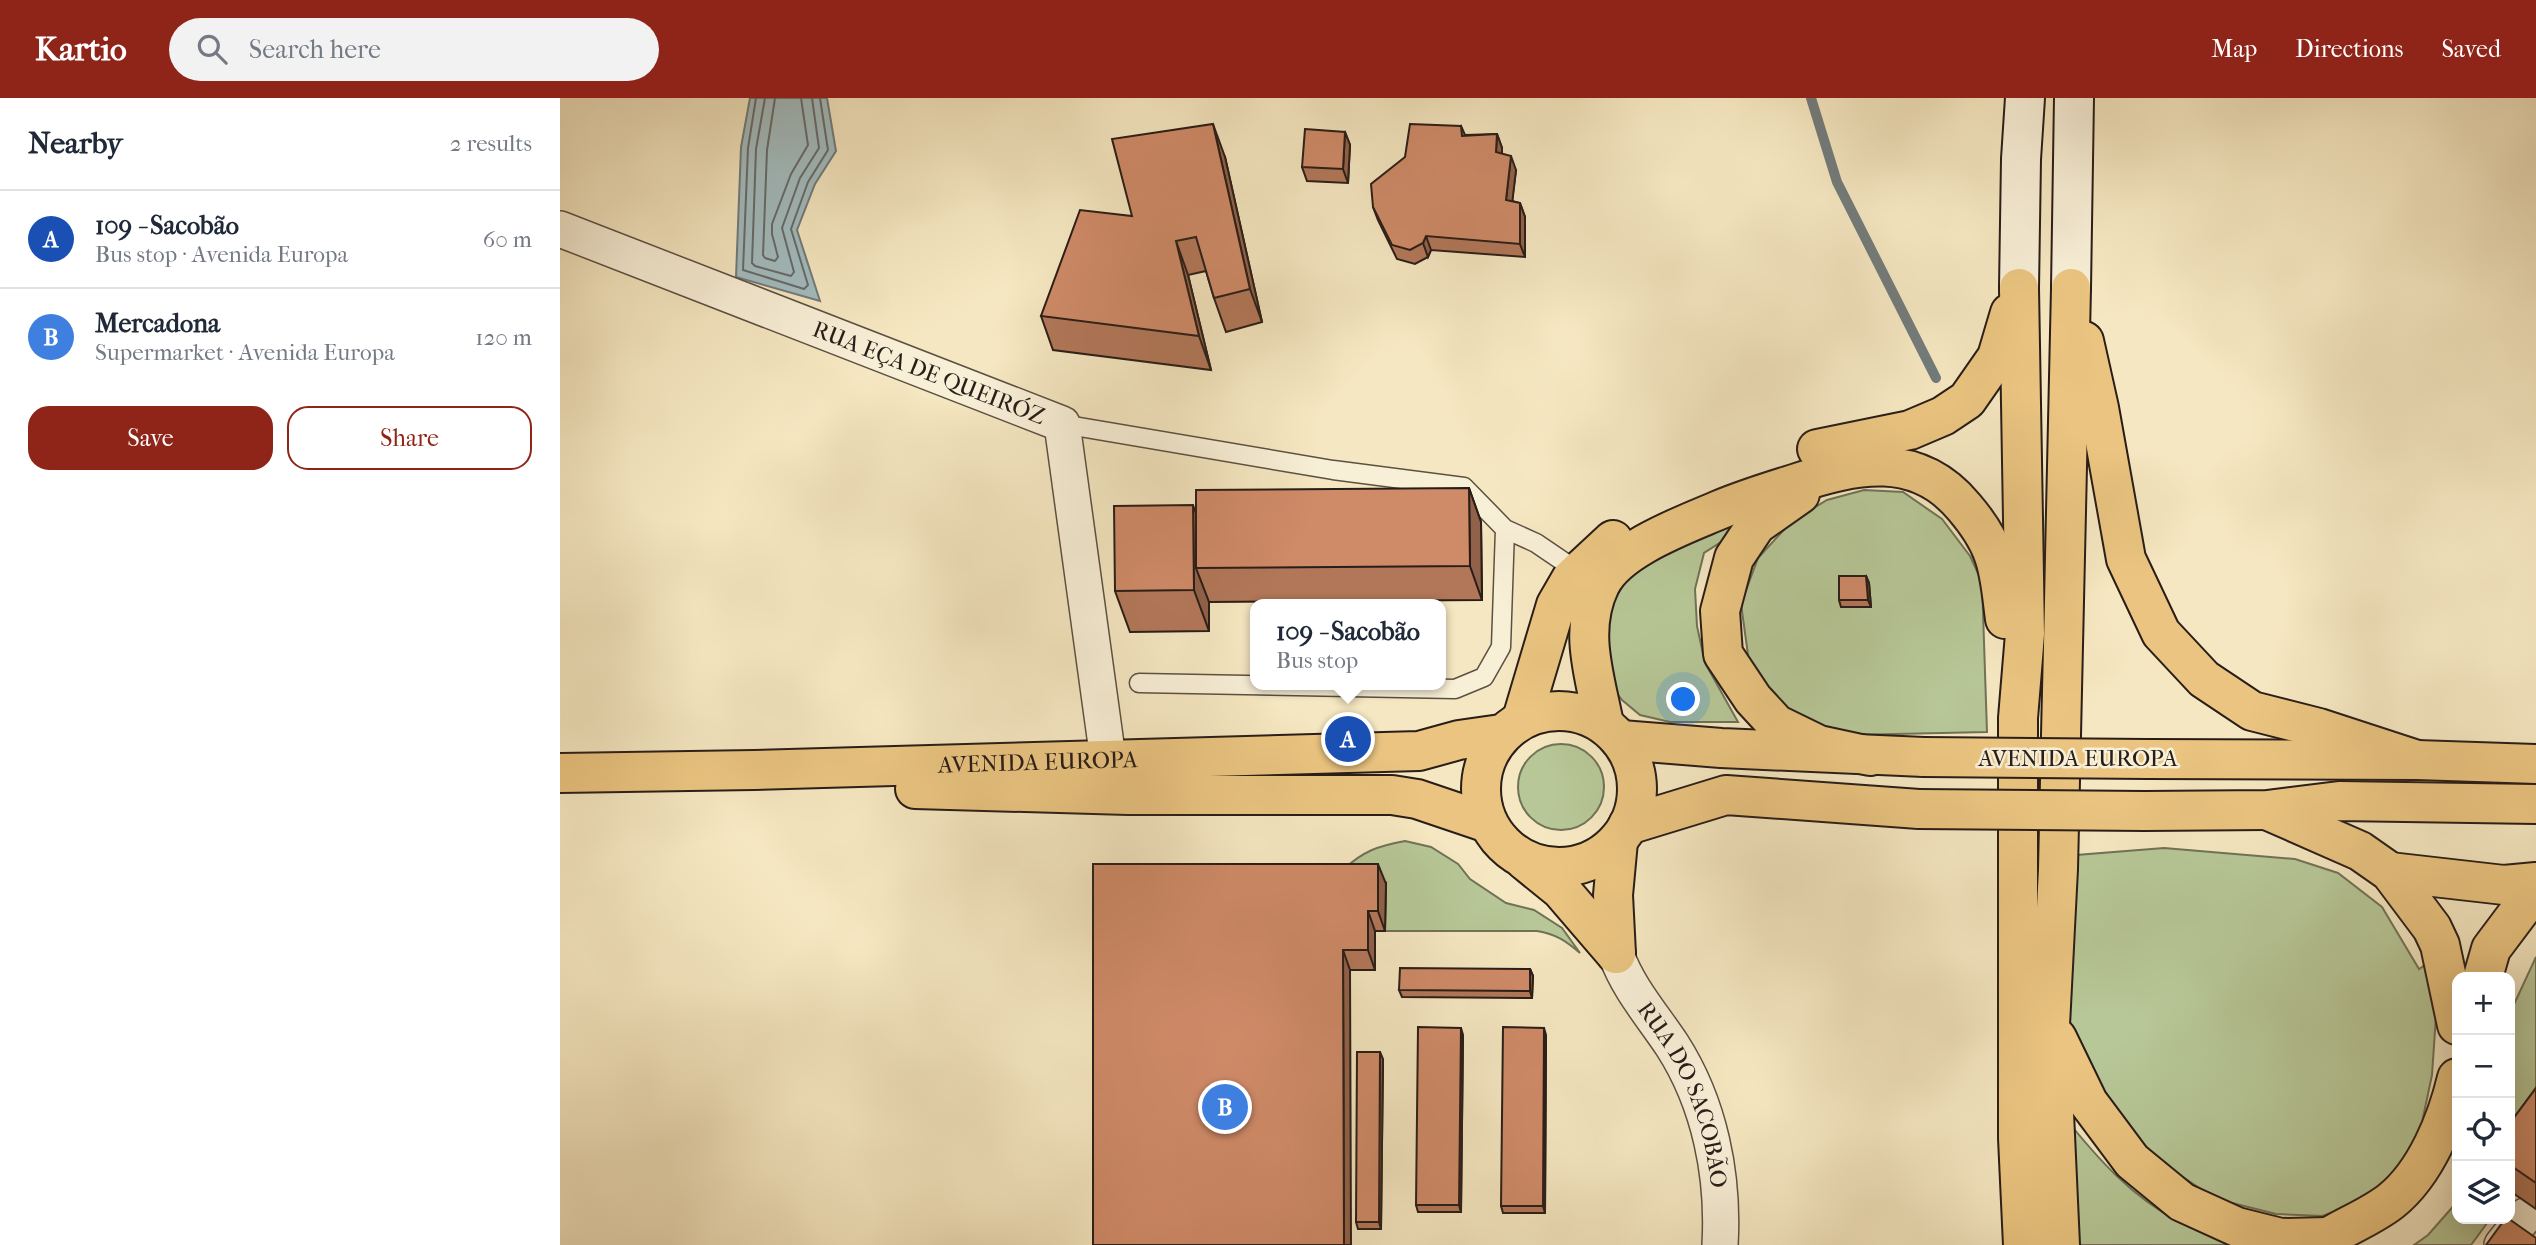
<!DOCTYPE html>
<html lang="en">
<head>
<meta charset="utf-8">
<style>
  body { margin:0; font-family:"IM FELL French Canon",serif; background:#f2f2f3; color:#1f2937 }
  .controls { position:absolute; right:21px; bottom:21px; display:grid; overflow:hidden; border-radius:14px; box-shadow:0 7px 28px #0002 }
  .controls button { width:63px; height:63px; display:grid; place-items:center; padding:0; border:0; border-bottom:2px solid #e0e1e3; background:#fff; color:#1f2937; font:35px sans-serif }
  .you { position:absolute; left:1124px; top:602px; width:24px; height:24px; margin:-18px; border:5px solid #fff; border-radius:50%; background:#1a73e8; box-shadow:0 0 0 10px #1a73e833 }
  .badge { display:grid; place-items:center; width:46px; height:46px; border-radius:50%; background:#8f2418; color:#fff; font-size:23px; font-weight:700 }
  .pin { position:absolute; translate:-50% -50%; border:4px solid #fff; box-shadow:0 2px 7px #0006 }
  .popup { position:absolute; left:690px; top:501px; width:196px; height:91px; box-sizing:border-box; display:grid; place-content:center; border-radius:14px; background:#fff; filter:drop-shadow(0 2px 5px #0005); font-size:23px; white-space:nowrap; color:#747a83 }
  .popup b { font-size:26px; color:#1f2937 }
  .popup::after { content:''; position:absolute; left:50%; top:100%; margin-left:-14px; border:14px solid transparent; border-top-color:#fff }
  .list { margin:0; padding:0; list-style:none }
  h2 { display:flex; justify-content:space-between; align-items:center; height:91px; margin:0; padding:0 28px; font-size:30px }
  h2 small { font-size:23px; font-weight:400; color:#747a83 }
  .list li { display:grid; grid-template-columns:46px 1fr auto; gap:21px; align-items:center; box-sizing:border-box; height:98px; padding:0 28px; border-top:2px solid #e0e1e3 }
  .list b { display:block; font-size:26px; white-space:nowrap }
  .list p { margin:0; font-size:23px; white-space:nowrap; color:#747a83 }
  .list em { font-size:23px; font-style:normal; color:#747a83 }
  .actions { display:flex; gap:14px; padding:21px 28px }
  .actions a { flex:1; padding:16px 0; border:2px solid #8f2418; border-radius:21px; text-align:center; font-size:24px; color:#8f2418 }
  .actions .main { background:#8f2418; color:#fff }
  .icon { flex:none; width:38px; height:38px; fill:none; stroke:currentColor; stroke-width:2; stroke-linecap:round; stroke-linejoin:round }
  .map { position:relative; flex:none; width:1976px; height:1147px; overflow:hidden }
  header { display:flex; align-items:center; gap:42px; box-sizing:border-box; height:98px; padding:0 35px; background:#8f2418; color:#fff }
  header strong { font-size:33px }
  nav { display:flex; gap:38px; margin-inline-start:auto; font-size:24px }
  .search { width:490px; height:63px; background:#f2f2f3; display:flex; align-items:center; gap:18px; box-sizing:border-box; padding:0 24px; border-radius:38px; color:#747a83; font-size:26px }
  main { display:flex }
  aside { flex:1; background:#fff }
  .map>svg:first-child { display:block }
</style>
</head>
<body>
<header>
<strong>Kartio</strong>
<div class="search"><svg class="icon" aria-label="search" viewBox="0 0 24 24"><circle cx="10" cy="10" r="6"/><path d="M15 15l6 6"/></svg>Search here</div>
<nav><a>Map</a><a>Directions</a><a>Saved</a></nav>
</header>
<main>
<aside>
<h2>Nearby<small>2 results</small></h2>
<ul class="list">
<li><span class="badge" style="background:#1a4fb4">A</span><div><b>109 - Sacobão</b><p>Bus stop · Avenida Europa</p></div><em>60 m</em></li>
<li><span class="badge" style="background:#3f7fe0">B</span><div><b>Mercadona</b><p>Supermarket · Avenida Europa</p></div><em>120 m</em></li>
</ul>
<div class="actions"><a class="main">Save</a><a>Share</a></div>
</aside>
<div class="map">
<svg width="1976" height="1147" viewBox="0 0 1976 1147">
  <rect width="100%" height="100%" fill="#f5e7c1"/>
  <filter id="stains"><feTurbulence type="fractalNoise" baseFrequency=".00286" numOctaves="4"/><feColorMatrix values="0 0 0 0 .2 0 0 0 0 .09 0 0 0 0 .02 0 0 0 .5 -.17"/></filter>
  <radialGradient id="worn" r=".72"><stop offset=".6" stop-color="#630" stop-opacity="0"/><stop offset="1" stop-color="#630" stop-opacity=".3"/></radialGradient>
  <!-- green -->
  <path fill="#b7c797" stroke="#707258" stroke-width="2" d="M1304,392L1343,394L1382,421L1410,458L1422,484L1427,634L1289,637L1255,629L1226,615L1189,564L1181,506L1198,460L1232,423L1267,402Z
    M1165,421L1172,437L1144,455L1135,491L1137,528L1145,565L1178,624H1110L1080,617L1062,602L1047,582L1049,511L1064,486L1084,464Z
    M958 689a43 43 0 1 1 86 0a43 43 0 1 1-86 0Z
    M845,743L871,749L898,766L910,781L946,805L974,812L1002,830L1020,855C1006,843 996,836 977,833H825V786L783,772C803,753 818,748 845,743Z
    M1604,750L1735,761L1778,775L1822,809L1859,871L1868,865L1876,918L1872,977L1861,1029L1850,1056L1834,1078L1789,1109L1762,1118L1716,1116L1656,1101L1585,1054L1541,1005L1510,937L1504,758Z
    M1976,859V1054L1950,1096V915Z
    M1506,1021C1538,1061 1572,1099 1618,1123C1638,1133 1663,1139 1684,1147H1511Z
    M1897,1104V1121H1930L1911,1147H1854L1868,1137Z"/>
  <!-- water -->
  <path fill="#a3bcbf" stroke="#727c7c" stroke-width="2" d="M190,0H267L276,53L255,86L237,132L260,203L176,179L181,49Z"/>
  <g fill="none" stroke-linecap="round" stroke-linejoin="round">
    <!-- shore -->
    <path stroke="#666c6c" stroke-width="2" d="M196,0L188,50L183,172L244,191L248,187L231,131L248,84L268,52L260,0
      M205,0L196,51L192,165L195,168L231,178L234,174L222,130L240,80L259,50L252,0
      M215,0L207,52L203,157L205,160L215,163L218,159L212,136V126L231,76L248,47L241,0"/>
    <!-- stream -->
    <path stroke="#727c7c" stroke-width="10" d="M1251,0L1277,84L1376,280"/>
    <defs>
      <path id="service" d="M502,326L773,372L904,389L945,431L941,549L924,579L895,591L579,585
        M945,431L976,445L1004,464L1011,481"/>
      <g id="minor">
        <path id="s1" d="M0,131L502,326L548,661"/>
        <path id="s2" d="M1056,856C1068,890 1092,917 1112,947C1150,1006 1164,1078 1160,1147"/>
        <path d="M1942,1147L1965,1118"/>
      </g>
      <path id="secondary" d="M1459,190L1461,61L1465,0
        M1511,190L1514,0"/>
      <g id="primary">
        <path d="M1459,190L1465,536L1458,620V1040L1463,1147"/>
        <path d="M1524,243L1539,310L1566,461L1601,535L1644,581L1692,613L1759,630L1857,662"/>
        <path d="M1257,351L1350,332L1383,318L1407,302L1437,259L1450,215"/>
        <path d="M1240,396L1196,427L1174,460L1160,513L1163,556L1193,601L1216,626L1259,647L1310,658"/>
        <circle cx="999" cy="691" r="78"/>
        <path d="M962,621L996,507L1011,481L1053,442"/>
        <path d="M1044,626C1035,579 1018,533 1040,487C1057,451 1124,427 1159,412C1183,402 1208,394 1234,386C1295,366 1357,352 1404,409C1416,423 1428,440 1434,458C1441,478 1442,500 1445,521"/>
        <path d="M1061,642L1161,650L1364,659"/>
        <path d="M1588,661L1857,662L1976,666"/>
        <path id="s3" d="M0,675L194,672L859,653L899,642L941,636"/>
        <path d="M355,691L568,697H832L857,701L928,725"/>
        <path d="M1585,713L1707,712L1779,703L1976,706"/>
        <path d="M1709,713L1800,753L1830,774L1872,830L1880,847L1897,927"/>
        <path d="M1068,727L1166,697L1359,711"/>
        <path d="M964,762L1001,792L1056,856"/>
        <path d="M1830,774L1944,787L1976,784"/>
        <path d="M1056,856L1053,797L1058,743"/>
        <path d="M1923,879L1931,851L1976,791"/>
        <path d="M1497,940L1528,1004L1572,1063L1622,1104L1677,1129L1721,1140L1767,1139"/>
        <path d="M1500,1147L1490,927L1498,771L1511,190"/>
        <path d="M1756,1147C1780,1130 1808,1121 1831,1103C1866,1075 1887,1022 1897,980"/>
      </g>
    </defs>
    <!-- service casing -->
    <use href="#service" stroke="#5c5042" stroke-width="21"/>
    <!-- minor casing -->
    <use href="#minor" stroke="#5c5042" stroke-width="38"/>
    <!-- secondary casing -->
    <use href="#secondary" stroke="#291d18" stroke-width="42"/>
    <!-- primary casing -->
    <use href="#primary" stroke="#291d18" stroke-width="42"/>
    <!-- service -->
    <use href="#service" stroke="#f8efd7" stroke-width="18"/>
    <!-- minor -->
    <use href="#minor" stroke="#f8efd7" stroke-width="35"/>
    <!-- secondary -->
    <use href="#secondary" stroke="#f8efd7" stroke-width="38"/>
    <!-- primary -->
    <use href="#primary" stroke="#eac480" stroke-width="38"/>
    <defs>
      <path id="primary-bridge" d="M1364,659L1588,661
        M1359,711L1585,713"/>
    </defs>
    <!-- primary-bridge casing -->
    <use href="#primary-bridge" stroke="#291d18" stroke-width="42" stroke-linecap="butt"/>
    <!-- primary-bridge -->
    <use href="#primary-bridge" stroke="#eac480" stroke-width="38"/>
  </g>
  <!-- wall -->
  <path fill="#b27759" stroke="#291d18" stroke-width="2" d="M901,28L905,37L937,36L942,50V56L956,72L952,103L960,105L965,119V159L871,152L868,159L855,166L837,161L818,122L813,109Z
    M785,34L790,47L788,85L747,83L742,69Z
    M665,59L702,224L666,234L654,200L646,173L628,177L651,272L493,252L481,218L572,118Z
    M909,390L921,424L922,502L649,504V533L570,534L555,493L636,416Z
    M1306,478L1309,485L1311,509H1281L1279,502Z
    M826,786L825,833H815V872H790L533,1147Z
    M970,871L973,878L972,900L842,899L839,892Z
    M903,937L901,1114H858L856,1107Z
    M986,937L985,1115H943L941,1108Z
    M823,961L821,1131H798L796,1124Z
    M1976,990V1111L1950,1093V1025Z"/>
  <!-- shaded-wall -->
  <path fill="#916149" stroke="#291d18" stroke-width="2" d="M653,26L665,59L702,224L690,191Z
    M785,34L790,47L788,85L783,71Z
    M937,36L942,50L941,68L936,54Z
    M951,58L956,72L951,115L946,102Z
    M960,105L965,119V159L960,146Z
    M866,138L871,152L868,159L863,145Z
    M616,143L628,177L651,272L639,238Z
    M909,390L921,424L922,502L910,468Z
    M633,407L648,449L636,470L649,504V533L634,492Z
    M1306,478L1309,485L1311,509L1308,502Z
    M818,766L826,786L825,833L818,813Z
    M808,813L815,833V872L808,852Z
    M783,852L790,872L791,1147H784Z
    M970,871L973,878L972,900L970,893Z
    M901,930L903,937L901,1114L899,1107Z
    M984,930L986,937L985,1115L983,1108Z
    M820,954L823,961L821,1131L819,1124Z"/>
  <!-- building -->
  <path fill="#cf8a68" stroke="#291d18" stroke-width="2" d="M653,26L690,191L654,200L636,139L616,143L639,238L481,218L520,112L572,118L552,41Z
    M850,26L901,28L902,38L937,36L936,54L951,58L946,102L960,105V146L866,138L863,145L850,152L832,147L813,109L811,86L845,59Z
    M745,31L785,34L783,71L742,69Z
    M909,390L910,468L636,470V392Z
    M633,407L634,492L555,493L554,408Z
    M1279,478H1306L1308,502H1279Z
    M533,766H818V813H808V852H783L784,1147H533Z
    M840,870L970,871V893L839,892Z
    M858,929L901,930L899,1107H856Z
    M943,929L984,930L983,1108H941Z
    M797,954H820L819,1124H796Z
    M1976,990V1085L1950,1067V1025Z
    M1945,1121H1949L1976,1140V1147H1926Z"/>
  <g text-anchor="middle" stroke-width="5" stroke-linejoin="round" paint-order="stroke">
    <!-- street labels -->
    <g font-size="23" fill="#291d18" stroke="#f8efd7">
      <text dy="8" stroke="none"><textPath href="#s1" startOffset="396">RUA EÇA DE QUEIRÓZ</textPath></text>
      <text x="1518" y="668">AVENIDA EUROPA</text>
      <text dy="8" stroke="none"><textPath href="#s3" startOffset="478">AVENIDA EUROPA</textPath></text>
      <text dy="8" stroke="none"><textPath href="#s2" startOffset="158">RUA DO SACOBÃO</textPath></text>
    </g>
  </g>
  <rect width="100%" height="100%" filter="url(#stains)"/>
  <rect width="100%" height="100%" fill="url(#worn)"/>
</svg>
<div class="controls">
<button>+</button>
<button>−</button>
<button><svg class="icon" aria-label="locate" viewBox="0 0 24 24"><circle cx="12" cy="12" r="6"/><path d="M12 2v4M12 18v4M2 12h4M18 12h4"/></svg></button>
<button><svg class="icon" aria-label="layers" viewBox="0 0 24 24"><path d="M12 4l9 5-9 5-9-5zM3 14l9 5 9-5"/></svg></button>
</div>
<div class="you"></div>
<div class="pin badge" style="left:788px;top:641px;background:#1a4fb4">A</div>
<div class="popup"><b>109 - Sacobão</b>Bus stop</div>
<div class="pin badge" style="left:665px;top:1009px;background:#3f7fe0">B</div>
</div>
</main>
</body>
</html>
